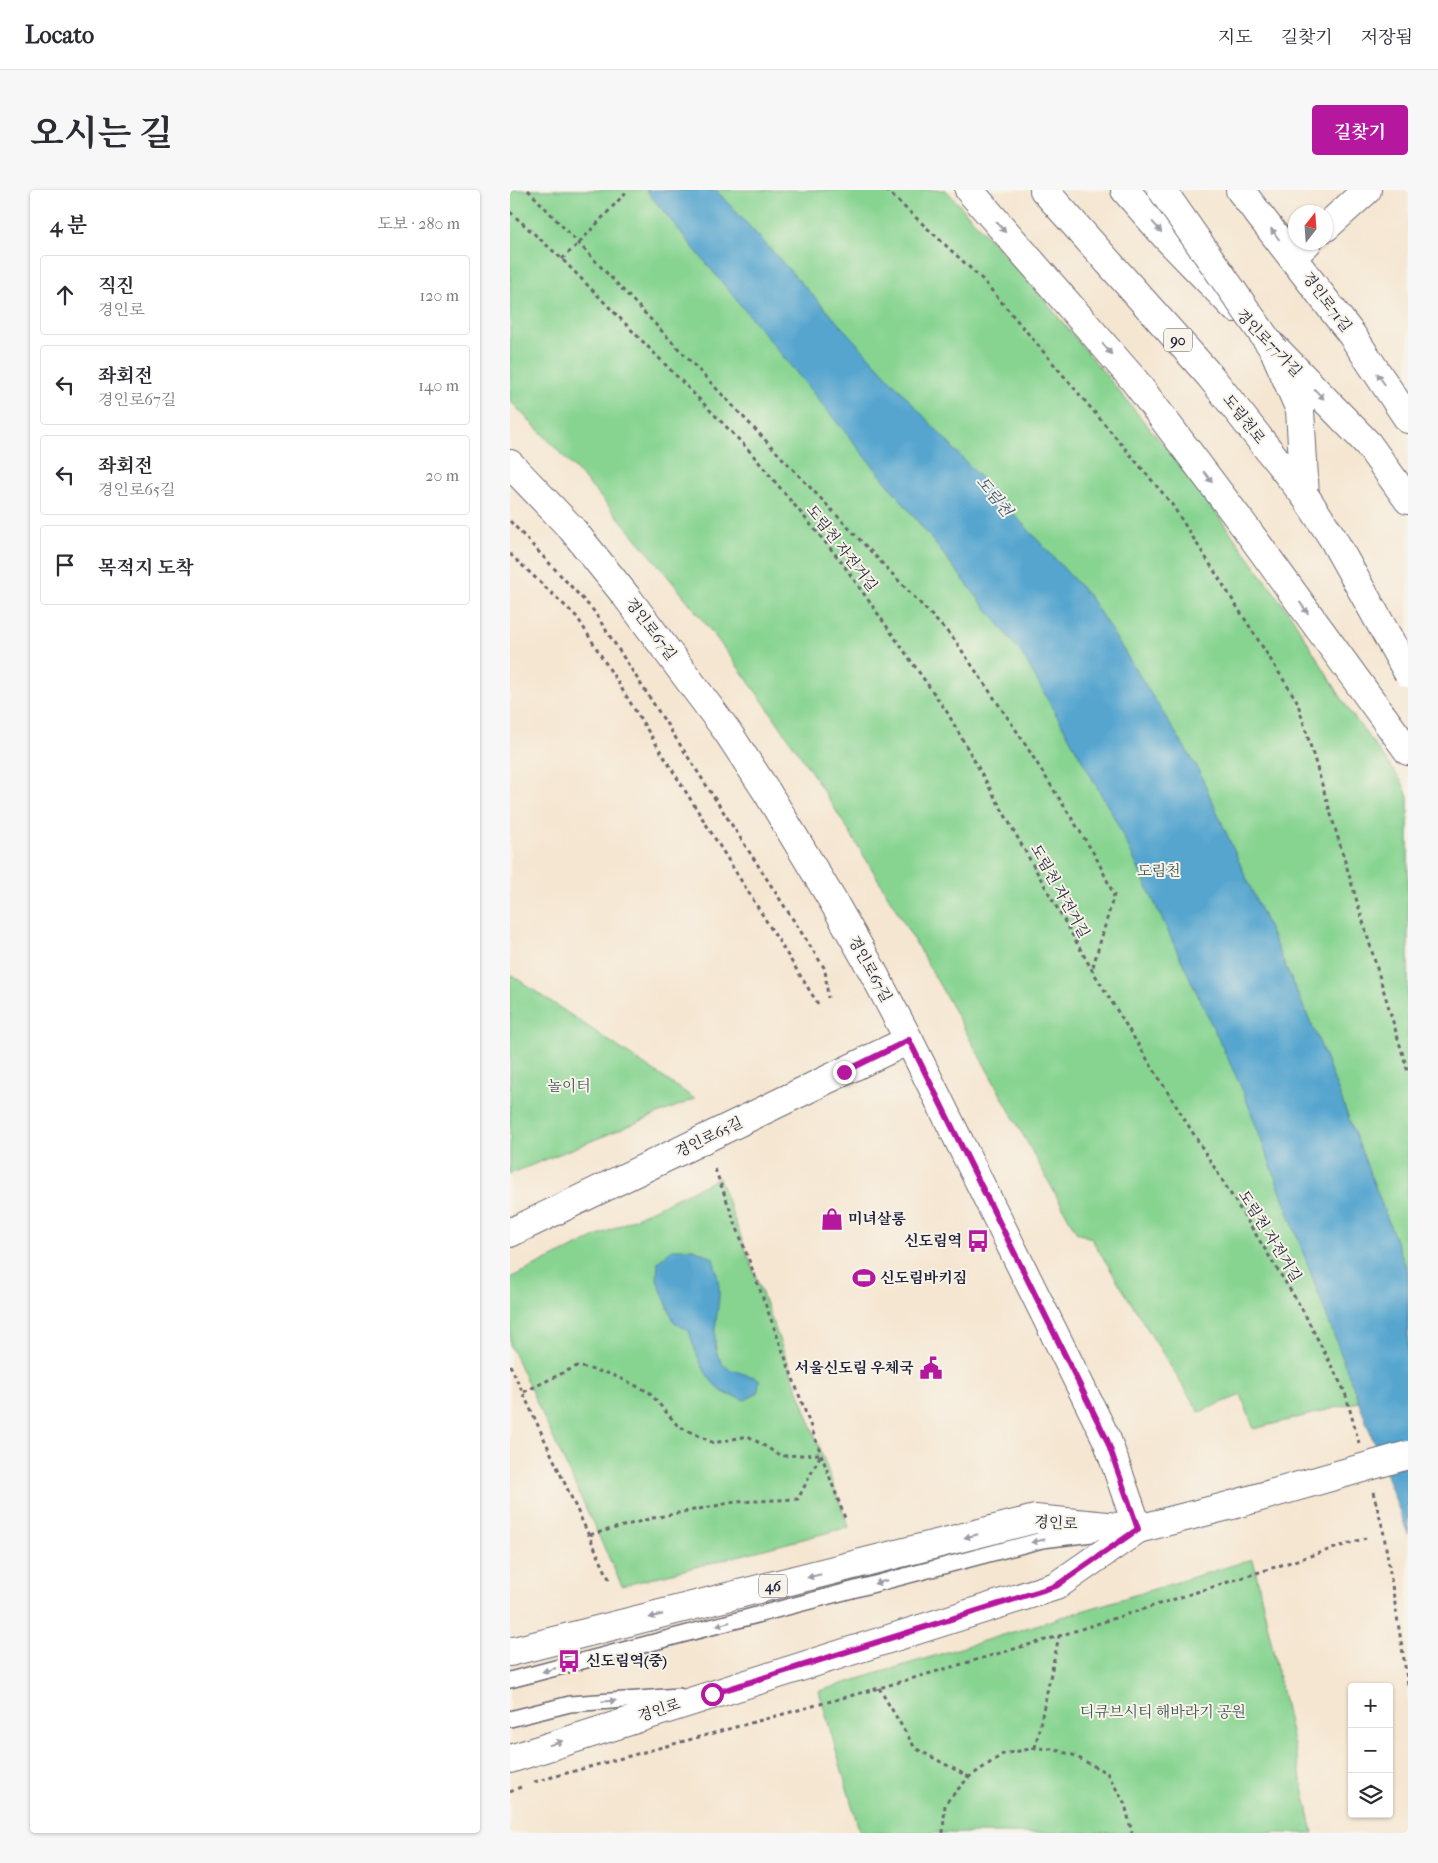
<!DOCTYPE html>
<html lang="ko">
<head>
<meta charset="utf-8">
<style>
  body { margin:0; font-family:"IM FELL French Canon","Noto Serif KR",serif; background:#f7f7f7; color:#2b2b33 }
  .controls { position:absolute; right:15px; bottom:15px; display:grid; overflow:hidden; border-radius:5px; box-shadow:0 1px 4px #0004 }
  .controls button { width:45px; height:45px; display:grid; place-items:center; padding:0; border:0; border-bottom:1px solid #e1e1e2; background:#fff; color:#2b2b33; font:25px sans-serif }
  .compass { position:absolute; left:778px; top:15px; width:45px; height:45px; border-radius:50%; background:#fff; box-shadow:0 1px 4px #0004; rotate:17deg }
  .stop { position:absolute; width:15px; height:15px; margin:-11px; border:4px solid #b5179e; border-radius:50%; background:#fff }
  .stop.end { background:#b5179e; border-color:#fff; box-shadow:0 1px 5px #0008 }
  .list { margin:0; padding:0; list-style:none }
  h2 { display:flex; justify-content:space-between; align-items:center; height:65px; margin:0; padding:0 20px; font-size:21px }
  h2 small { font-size:16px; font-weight:400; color:#7c7c81 }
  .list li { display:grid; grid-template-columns:32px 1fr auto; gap:15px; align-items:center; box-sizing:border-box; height:80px; margin:0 10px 10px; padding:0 10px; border:1px solid #e1e1e2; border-radius:5px }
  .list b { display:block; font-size:19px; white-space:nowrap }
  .list p { margin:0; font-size:16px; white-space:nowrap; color:#7c7c81 }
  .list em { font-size:16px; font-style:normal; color:#7c7c81 }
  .icon { flex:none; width:28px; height:28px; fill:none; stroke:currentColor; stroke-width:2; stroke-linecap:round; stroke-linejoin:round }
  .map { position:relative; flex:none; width:898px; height:1643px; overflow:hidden; border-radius:5px }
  header { display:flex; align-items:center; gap:30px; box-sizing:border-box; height:70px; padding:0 25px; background:#fff; border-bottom:1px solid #e1e1e2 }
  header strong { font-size:24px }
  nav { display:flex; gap:28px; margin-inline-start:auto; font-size:18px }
  .intro { display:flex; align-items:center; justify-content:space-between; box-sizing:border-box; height:120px; padding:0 30px }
  h1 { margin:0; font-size:35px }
  .button { padding:12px 22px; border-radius:5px; background:#b5179e; color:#fff; font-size:18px; font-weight:700 }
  main { display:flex; gap:30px; padding:0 30px }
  aside { flex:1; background:#fff; border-radius:5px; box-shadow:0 1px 4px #0004 }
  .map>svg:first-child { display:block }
</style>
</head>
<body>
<header>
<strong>Locato</strong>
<nav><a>지도</a><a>길찾기</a><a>저장됨</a></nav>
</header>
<div class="intro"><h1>오시는 길</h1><a class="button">길찾기</a></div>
<main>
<aside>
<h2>4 분<small>도보 · 280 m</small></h2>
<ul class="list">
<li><svg class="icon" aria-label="ahead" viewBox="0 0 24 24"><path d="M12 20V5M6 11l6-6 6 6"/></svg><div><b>직진</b><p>경인로</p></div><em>120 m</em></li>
<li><svg class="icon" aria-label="left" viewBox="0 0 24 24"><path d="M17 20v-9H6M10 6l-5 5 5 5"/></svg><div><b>좌회전</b><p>경인로67길</p></div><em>140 m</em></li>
<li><svg class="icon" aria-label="left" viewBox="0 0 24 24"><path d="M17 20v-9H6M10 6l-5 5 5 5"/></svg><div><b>좌회전</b><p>경인로65길</p></div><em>20 m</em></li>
<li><svg class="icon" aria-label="arrive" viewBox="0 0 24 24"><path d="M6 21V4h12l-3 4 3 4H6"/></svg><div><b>목적지 도착</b></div></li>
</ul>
</aside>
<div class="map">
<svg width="898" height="1643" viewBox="0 0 898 1643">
  <rect width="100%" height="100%" fill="#f7f3e8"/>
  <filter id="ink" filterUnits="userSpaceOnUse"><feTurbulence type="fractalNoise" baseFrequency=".02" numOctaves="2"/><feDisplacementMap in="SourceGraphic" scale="10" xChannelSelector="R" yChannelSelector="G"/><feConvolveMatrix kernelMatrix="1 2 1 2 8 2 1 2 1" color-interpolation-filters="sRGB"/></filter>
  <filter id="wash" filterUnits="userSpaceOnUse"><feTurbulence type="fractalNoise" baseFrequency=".0096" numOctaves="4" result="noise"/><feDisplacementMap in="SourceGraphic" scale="20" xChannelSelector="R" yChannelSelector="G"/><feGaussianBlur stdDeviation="1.12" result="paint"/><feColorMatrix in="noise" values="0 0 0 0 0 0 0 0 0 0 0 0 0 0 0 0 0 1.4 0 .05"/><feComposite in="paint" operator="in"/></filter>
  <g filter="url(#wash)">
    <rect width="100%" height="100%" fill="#f5e6d1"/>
    <!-- green -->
    <path fill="#87d491" stroke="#547b66" d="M0,0H436L531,106L682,290L782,427L840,522L892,592L898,607V1199L744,1239L731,1205L689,1222L581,1048L567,1043C480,886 396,727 298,577C211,446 111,322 0,211Z
      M0,784L185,909L0,984Z
      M209,988L339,1337L112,1396L0,1155V1088Z
      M743,1369L803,1643H350L309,1501Z"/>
    <!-- water -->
    <path fill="#55a5cf" stroke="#3c6485" d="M136,0H206L580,407L687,577L811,856L898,1082V1344L733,901L604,627L512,464L386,304Z
      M162,1059H184L203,1068C206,1081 210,1093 209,1106C208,1128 197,1161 216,1177C219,1180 243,1186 249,1189L248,1203L235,1210C228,1207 219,1206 213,1202C193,1187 186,1163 179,1141L164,1132L147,1090L148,1072Z"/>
  </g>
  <g filter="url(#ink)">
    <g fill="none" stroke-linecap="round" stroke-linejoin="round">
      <defs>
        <path id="service" d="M0,1490L532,1350L582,1344
          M0,1529L60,1514L169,1506"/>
        <path id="minor" d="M816,37L857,0
          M782,67L798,52"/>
        <path id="tertiary" d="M0,274L62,339L116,406L217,541L257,602L324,713L362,780L399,850L597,1250L628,1339
          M0,1043L399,850"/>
        <path id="secondary" d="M615,0L657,48L725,118
          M730,0L842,145L898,229
          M764,157L858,254L898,310"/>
        <path id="primary" d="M459,0L624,190L735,337L898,561
          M534,0L700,186L795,306
          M764,160L790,220L795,306
          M0,1462L525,1329L628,1339L722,1315
          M0,1569L546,1396L628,1339"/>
      </defs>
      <!-- service casing -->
      <use href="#service" stroke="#6c6770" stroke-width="18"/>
      <!-- minor casing -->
      <use href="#minor" stroke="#6c6770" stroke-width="30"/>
      <!-- tertiary casing -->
      <use href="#tertiary" stroke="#6c6770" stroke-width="30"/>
      <!-- secondary casing -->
      <use href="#secondary" stroke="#6c6770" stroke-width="30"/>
      <!-- primary casing -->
      <use href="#primary" stroke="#6c6770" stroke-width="30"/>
      <!-- path -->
      <path stroke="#6c6770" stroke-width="3" stroke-dasharray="4 4" stroke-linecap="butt" d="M18,0L444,449L508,543L586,667L604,705L582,780
        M376,0L472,89L661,313L787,511L898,882
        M0,22L52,69L237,258L330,370L437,522L582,780L792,1119L835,1202L849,1253
        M52,69L69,53L118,0
        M0,331L83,420L315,779L318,808
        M0,364L67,427L308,814
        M205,979L336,1331
        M0,1175L100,1391
        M14,1202L67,1176L101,1184L139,1202L168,1236L204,1253L238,1246L271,1266L311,1264L288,1309L225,1312L143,1328L79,1345
        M863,1302L873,1339L898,1495
        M369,1498L405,1558L459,1587
        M525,1558L549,1446
        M24,1592L369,1498L549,1446L856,1348
        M0,1602L13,1596
        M433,1643L435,1614L459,1587L493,1564L525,1558L542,1559L563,1565L597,1583L615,1614L622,1643"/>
      <!-- service -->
      <use href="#service" stroke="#fff" stroke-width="15"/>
      <!-- minor -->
      <use href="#minor" stroke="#fff" stroke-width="28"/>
      <!-- tertiary -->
      <use href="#tertiary" stroke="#fff" stroke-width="28"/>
      <!-- secondary -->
      <use href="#secondary" stroke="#fff" stroke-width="28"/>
      <!-- primary -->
      <use href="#primary" stroke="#fff" stroke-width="28"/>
      <defs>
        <path id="primary-bridge" d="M652,0L764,160
          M795,306L822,347L898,483
          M722,1315L898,1265"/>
      </defs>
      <!-- primary-bridge casing -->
      <use href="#primary-bridge" stroke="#6c6770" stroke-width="30" stroke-linecap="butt"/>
      <!-- primary-bridge -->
      <use href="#primary-bridge" stroke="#fff" stroke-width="28"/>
    </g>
    <!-- one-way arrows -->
    <defs><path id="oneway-solid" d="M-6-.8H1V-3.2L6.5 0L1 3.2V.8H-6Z" transform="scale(1.25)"/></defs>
    <g fill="#9c9ca7">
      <use href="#oneway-solid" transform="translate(491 37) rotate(49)"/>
      <use href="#oneway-solid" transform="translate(647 37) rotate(49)"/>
      <use href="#oneway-solid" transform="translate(765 44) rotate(-127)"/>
      <use href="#oneway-solid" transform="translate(597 159) rotate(49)"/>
      <use href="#oneway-solid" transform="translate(871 189) rotate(-124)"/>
      <use href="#oneway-solid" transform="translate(809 204) rotate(46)"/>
      <use href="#oneway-solid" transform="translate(698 287) rotate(53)"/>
      <use href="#oneway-solid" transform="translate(794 418) rotate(54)"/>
      <use href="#oneway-solid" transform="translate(461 1346) rotate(166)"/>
      <use href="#oneway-solid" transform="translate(528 1351) rotate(167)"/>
      <use href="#oneway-solid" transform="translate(304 1386) rotate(166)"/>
      <use href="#oneway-solid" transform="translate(371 1392) rotate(165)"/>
      <use href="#oneway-solid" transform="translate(146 1426) rotate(166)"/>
      <use href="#oneway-solid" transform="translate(213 1434) rotate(165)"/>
      <use href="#oneway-solid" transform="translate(39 1480) rotate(165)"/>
      <use href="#oneway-solid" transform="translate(99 1511) rotate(-4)"/>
      <use href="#oneway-solid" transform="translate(46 1553) rotate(-18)"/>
    </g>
  </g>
  <g fill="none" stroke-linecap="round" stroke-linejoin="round" filter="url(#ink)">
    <!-- route -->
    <path stroke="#b5179e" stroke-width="6" d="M202,1504L546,1396L628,1339L597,1250L399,850L334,882"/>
  </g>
  <!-- icons -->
  <defs>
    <symbol id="shop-bare" viewBox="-9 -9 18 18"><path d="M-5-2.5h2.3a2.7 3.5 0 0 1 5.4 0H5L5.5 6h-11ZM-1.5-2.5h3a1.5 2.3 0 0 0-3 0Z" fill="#b5179e" stroke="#f7f3e8" stroke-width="2.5" paint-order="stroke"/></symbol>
    <symbol id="bus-bare" viewBox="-9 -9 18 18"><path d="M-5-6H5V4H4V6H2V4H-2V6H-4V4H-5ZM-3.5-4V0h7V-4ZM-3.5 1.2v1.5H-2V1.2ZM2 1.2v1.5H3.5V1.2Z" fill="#b5179e" stroke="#f7f3e8" stroke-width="2.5" paint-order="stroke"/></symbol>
    <symbol id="stadium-bare" viewBox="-9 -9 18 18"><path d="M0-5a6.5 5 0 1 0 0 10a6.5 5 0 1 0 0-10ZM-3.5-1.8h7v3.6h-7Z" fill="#b5179e" stroke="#f7f3e8" stroke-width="2.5" paint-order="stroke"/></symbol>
    <symbol id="civic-bare" viewBox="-9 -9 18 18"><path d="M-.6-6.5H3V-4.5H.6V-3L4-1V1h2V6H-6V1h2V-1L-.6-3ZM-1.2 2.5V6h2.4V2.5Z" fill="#b5179e" stroke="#f7f3e8" stroke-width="2.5" paint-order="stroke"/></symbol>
  </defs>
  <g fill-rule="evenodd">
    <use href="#shop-bare" x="306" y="1013" width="32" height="32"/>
    <use href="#bus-bare" x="452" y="1035" width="32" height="32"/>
    <use href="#stadium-bare" x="338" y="1072" width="32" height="32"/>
    <use href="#civic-bare" x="405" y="1162" width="32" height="32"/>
    <use href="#bus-bare" x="43" y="1455" width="32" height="32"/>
  </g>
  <g text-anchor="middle" stroke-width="4" stroke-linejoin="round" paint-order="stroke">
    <!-- shield labels -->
    <g fill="#f7f3e8" stroke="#62616f" stroke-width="1">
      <rect x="654" y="138.5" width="28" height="23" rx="4"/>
      <rect x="249" y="1384.5" width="28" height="23" rx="4"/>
    </g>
    <g font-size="14" font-weight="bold" fill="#22223b">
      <text x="668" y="155">90</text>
      <text x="263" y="1401">46</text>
    </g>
    <!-- street labels -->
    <g font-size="15" fill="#22223b" stroke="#f7f3e8">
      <text transform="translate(817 112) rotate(53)" y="5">경인로71길</text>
      <text transform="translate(759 153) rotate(46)" y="5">경인로77가길</text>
      <text transform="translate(734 229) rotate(52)" y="5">도림천로</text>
      <text transform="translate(332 358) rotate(52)" y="5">도림천 자전거길</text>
      <text transform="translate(141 439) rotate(53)" y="5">경인로67길</text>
      <text transform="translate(550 701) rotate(61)" y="5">도림천 자전거길</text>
      <text transform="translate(360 779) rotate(61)" y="5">경인로67길</text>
      <text transform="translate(199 947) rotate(-26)" y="5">경인로65길</text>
      <text transform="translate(760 1046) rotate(58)" y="5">도림천 자전거길</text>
      <text transform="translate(546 1333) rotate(3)" y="5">경인로</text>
      <text transform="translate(149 1520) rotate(-18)" y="5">경인로</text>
    </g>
    <!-- park labels -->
    <g font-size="15" fill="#405755" stroke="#f7f3e8">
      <text x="649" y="686">도림천</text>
      <text x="59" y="901">놀이터</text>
      <text x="653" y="1527">디큐브시티 해바라기 공원</text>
    </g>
    <!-- poi labels -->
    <g font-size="15" font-weight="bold" fill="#22223b" stroke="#f7f3e8" text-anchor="start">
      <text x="338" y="1034">미녀살롱</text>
      <text x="452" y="1056" text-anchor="end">신도림역</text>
      <text x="370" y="1093">신도림바키짐</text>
      <text x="404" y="1183" text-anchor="end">서울신도림 우체국</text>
      <text x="76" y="1476">신도림역(중)</text>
    </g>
    <!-- water labels -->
    <g font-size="16" font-style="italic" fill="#365676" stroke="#f7f3e8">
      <text transform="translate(485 306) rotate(51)" y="6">도림천</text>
    </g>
  </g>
</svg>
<div class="controls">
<button>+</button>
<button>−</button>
<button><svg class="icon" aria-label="layers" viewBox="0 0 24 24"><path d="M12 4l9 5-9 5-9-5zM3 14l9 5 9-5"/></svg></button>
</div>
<svg class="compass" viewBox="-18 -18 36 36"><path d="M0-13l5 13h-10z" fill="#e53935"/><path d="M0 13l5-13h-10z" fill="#7c7c81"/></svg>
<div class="stop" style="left:202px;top:1504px"></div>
<div class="stop end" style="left:334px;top:882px"></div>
</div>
</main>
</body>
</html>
